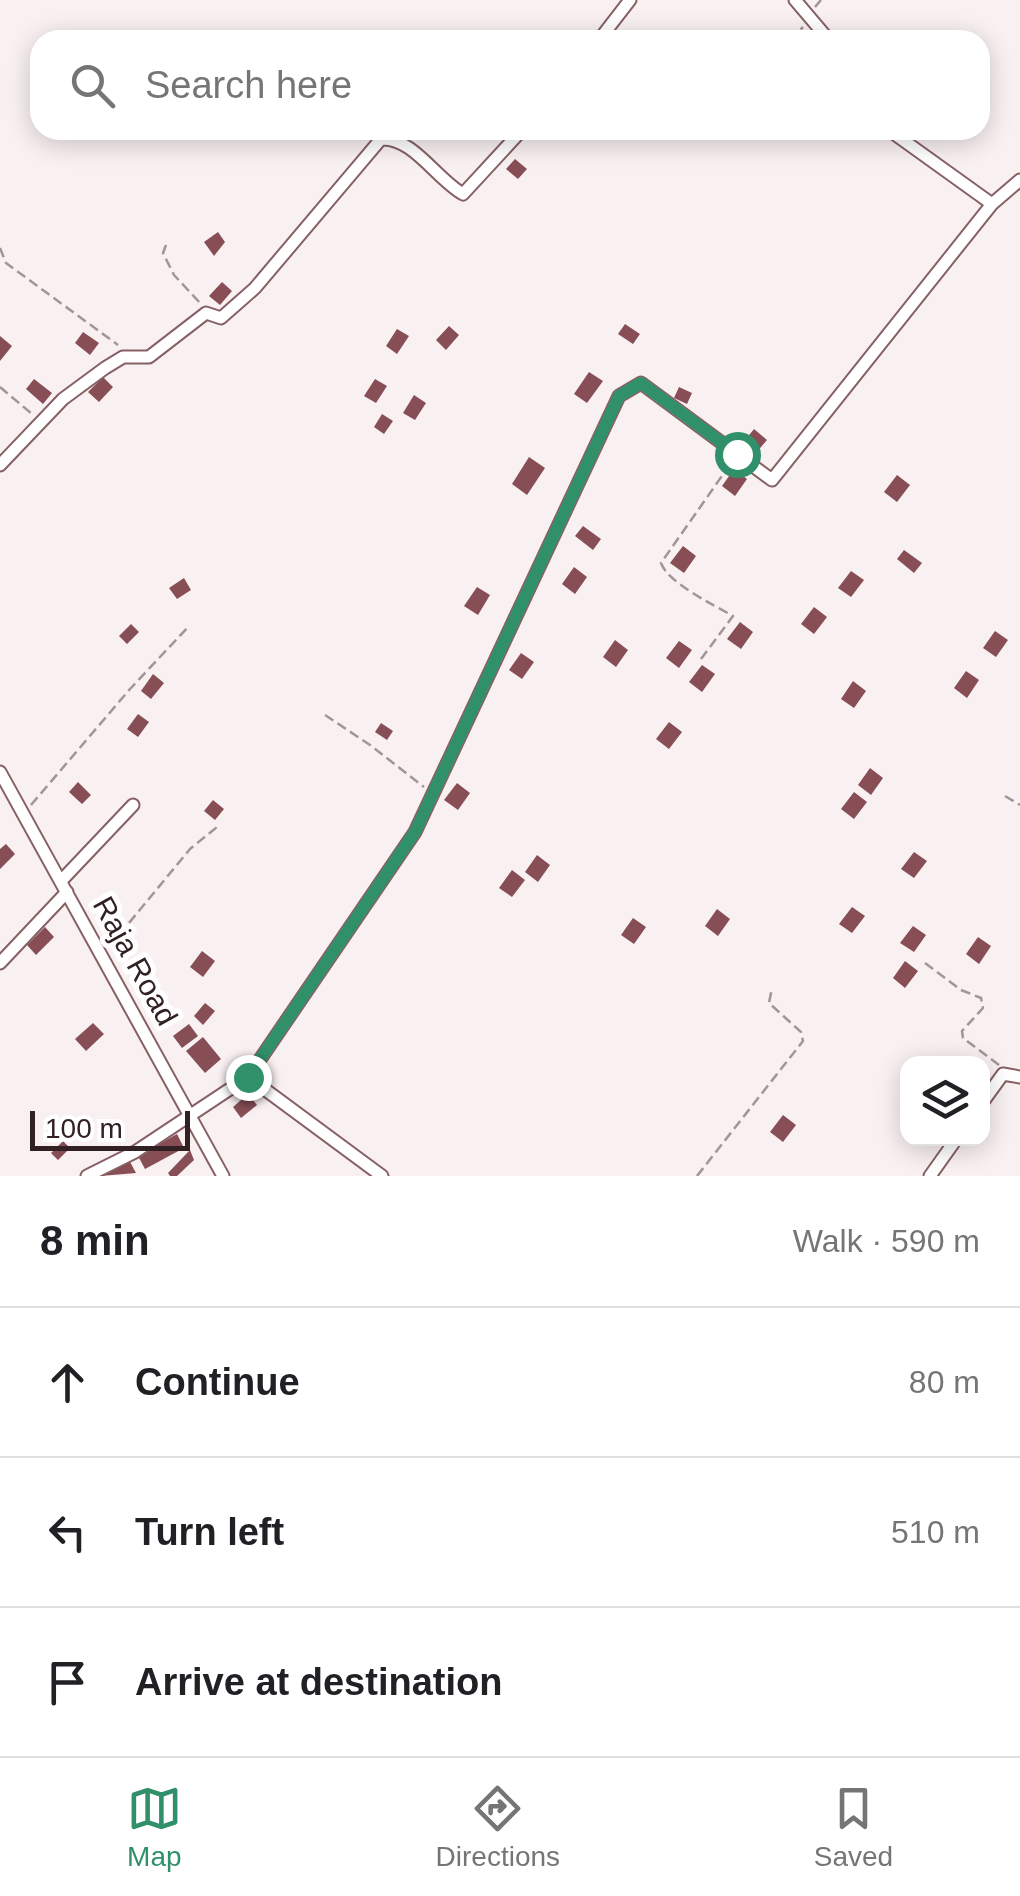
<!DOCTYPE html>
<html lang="en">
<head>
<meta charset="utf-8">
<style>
  body { margin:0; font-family:Arial,sans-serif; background:#f2f2f2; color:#202124 }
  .controls { position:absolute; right:30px; bottom:30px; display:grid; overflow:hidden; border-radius:20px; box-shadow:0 5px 25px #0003 }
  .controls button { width:90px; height:90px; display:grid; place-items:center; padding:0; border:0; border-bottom:2px solid #e0e0e0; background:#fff; color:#202124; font:50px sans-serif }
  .scale { position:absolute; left:30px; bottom:25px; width:160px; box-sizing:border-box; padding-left:10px; border:5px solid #312122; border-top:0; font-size:28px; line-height:35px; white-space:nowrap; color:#312122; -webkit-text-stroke:8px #fff; paint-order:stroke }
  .stop { position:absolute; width:30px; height:30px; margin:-22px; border:8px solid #30906a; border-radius:50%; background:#fff }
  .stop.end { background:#30906a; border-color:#fff; box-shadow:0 2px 10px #0008 }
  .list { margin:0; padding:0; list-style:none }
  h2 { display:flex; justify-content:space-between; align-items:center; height:130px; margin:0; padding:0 40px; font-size:42px }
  h2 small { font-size:32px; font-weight:400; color:#757577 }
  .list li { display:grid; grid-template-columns:65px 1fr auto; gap:30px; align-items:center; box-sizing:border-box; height:150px; padding:0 40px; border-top:2px solid #e0e0e0 }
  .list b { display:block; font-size:38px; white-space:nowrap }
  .list em { font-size:32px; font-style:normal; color:#757577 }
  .icon { flex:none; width:55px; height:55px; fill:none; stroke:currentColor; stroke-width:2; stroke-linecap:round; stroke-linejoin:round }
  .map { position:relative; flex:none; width:1020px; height:1176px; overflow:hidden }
  .search { position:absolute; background:#fff; box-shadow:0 5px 25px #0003; left:30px; right:30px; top:30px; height:110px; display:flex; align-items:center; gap:25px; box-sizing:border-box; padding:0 35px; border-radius:30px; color:#757577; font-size:38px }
  .sheet { height:580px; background:#fff }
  nav { display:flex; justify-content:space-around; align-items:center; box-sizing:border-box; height:140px; border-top:2px solid #e0e0e0; background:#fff; font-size:28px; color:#757577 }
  nav a { display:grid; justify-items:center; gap:5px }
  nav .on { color:#30906a }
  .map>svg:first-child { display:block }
</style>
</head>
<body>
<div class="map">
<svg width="1020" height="1176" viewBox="0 0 1020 1176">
  <rect width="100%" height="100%" fill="#f9f0f1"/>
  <!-- building -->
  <path fill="#874e55" d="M515,159L527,169L518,179L506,169Z
    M218,232L225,242L214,256L204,242Z
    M222,282L232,291L220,305L209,296Z
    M625,324L640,334L633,344L618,334Z
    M449,326L459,335L446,350L436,340Z
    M397,329L409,336L397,354L386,346Z
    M83,332L99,343L90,355L75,343Z
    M0,336L12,346L0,361Z
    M589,372L603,381L587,403L574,394Z
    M103,377L113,387L99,402L88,392Z
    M34,379L52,393L43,404L26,389Z
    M375,379L387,386L376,403L364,396Z
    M679,387L692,393L687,404L674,398Z
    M414,395L426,403L415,420L403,413Z
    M382,414L393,421L384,434L374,427Z
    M754,429L767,440L755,454L742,444Z
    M529,457L545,468L527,495L512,484Z
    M734,469L747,479L735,496L722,486Z
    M897,475L910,485L897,502L884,492Z
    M583,526L601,539L593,550L575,536Z
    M683,546L696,556L684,573L670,563Z
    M904,550L922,563L914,573L897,559Z
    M574,567L587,577L575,594L562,584Z
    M851,571L864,580L851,597L838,588Z
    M184,578L191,590L177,599L169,588Z
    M477,587L490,595L478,615L464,606Z
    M814,607L827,617L814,634L801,624Z
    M740,622L753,632L741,649L727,639Z
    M131,624L139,632L127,644L119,636Z
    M995,631L1008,640L996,657L983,648Z
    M615,640L628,650L616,667L603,657Z
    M679,641L692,650L679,668L666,658Z
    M521,653L534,662L522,679L509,670Z
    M702,665L715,674L702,692L689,682Z
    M966,671L979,680L967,698L954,688Z
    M153,674L164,683L151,699L141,691Z
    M853,681L866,691L854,708L841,699Z
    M138,714L149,722L138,737L127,729Z
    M669,722L682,732L669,749L656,739Z
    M381,723L393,731L387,740L375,732Z
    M870,768L883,778L871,795L858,785Z
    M78,782L91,795L82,804L69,792Z
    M457,783L470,793L458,810L444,800Z
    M854,792L867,802L854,819L841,809Z
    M213,800L224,809L215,820L204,811Z
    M6,844L15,854L0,869V849Z
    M914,852L927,861L914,878L901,869Z
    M537,855L550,865L538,882L525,872Z
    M512,870L525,880L512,897L499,888Z
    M852,907L865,916L852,933L839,924Z
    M717,909L730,919L718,936L705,926Z
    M633,918L646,927L634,944L621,935Z
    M913,926L926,935L914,952L900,943Z
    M45,927L54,937L36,955L27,945Z
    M978,937L991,946L979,964L966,954Z
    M202,951L215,961L203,977L190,967Z
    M905,961L918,971L905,988L893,978Z
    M205,1003L215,1011L203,1025L194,1016Z
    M93,1023L104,1034L86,1051L75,1039Z
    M189,1024L198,1036L182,1048L173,1036Z
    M203,1037L221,1059L205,1073L186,1051Z
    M248,1094L257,1105L241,1118L233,1107Z
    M783,1115L796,1125L783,1142L770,1132Z
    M177,1134L184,1148L145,1169L138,1156Z
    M63,1141L70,1148L58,1160L51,1153Z
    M190,1150L194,1160L177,1176H170L168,1173Z
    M129,1160L136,1173L100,1176Z"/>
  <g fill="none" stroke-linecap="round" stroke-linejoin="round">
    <defs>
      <path id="minor" d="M795,0L829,40
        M599,40L630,0
        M889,130L992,204
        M381,139C413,137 436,179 463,194L522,130
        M0,465L63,399L105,368L123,357H149L206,313L221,318L255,288L381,139L372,130
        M0,772L223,1176
        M61,881L133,805
        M0,963L67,892
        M248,1077L382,1176
        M982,1103L1003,1074L1020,1077
        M87,1176L135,1152L248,1077L415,832L619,396L641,383L772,480L992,204L1020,180
        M930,1176L957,1138"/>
    </defs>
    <!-- minor casing -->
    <use href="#minor" stroke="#866064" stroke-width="15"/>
    <!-- path -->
    <path stroke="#a19596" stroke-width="2.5" stroke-dasharray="10 5" stroke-linecap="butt" d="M815,7L821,0
      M790,40L803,27
      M166,245L163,253L174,275L201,304
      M0,248L6,263L118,345
      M0,387L32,414
      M701,659L733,616C714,605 668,583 661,563L731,463
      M325,715L370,745L424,787
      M1005,796L1020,805
      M31,805L130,689L189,626
      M110,946L190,849L217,827
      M925,963L961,990L981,998L983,1008L962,1031L963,1038L999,1065
      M697,1176L803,1041L801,1032L769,1003L772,988"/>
    <!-- minor -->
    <use href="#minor" stroke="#fff" stroke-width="11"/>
  </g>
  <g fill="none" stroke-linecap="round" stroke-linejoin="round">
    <!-- route -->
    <path stroke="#30906a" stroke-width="12" d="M248,1077L415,832L619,396L641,383L737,454"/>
  </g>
  <g text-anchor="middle" stroke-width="10" stroke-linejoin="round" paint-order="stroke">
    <!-- street labels -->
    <g font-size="30" fill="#312122" stroke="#fff">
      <text transform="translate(135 961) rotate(61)" y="10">Raja Road</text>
    </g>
  </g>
</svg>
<div class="controls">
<button><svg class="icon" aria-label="layers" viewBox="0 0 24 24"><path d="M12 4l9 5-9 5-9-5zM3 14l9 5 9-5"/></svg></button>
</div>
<div class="scale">100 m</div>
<div class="stop" style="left:737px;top:454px"></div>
<div class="stop end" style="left:248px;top:1077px"></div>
<div class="search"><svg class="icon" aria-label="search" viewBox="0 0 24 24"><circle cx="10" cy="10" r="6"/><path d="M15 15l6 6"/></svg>Search here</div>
</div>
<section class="sheet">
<h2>8 min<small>Walk · 590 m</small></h2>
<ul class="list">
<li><svg class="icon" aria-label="ahead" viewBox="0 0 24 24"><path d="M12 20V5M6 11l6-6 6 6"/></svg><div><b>Continue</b></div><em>80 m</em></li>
<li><svg class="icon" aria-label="left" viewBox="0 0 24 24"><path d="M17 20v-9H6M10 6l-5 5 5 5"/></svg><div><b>Turn left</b></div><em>510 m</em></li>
<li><svg class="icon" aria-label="arrive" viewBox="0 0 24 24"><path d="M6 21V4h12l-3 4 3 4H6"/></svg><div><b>Arrive at destination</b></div></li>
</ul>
</section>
<nav>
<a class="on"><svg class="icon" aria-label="map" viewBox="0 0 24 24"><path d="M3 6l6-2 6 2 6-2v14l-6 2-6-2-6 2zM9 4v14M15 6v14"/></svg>Map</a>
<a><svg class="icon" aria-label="directions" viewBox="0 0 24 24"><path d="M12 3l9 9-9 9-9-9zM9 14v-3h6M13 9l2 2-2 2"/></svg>Directions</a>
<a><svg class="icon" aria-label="saved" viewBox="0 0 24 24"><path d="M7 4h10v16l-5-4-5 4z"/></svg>Saved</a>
</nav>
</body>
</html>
